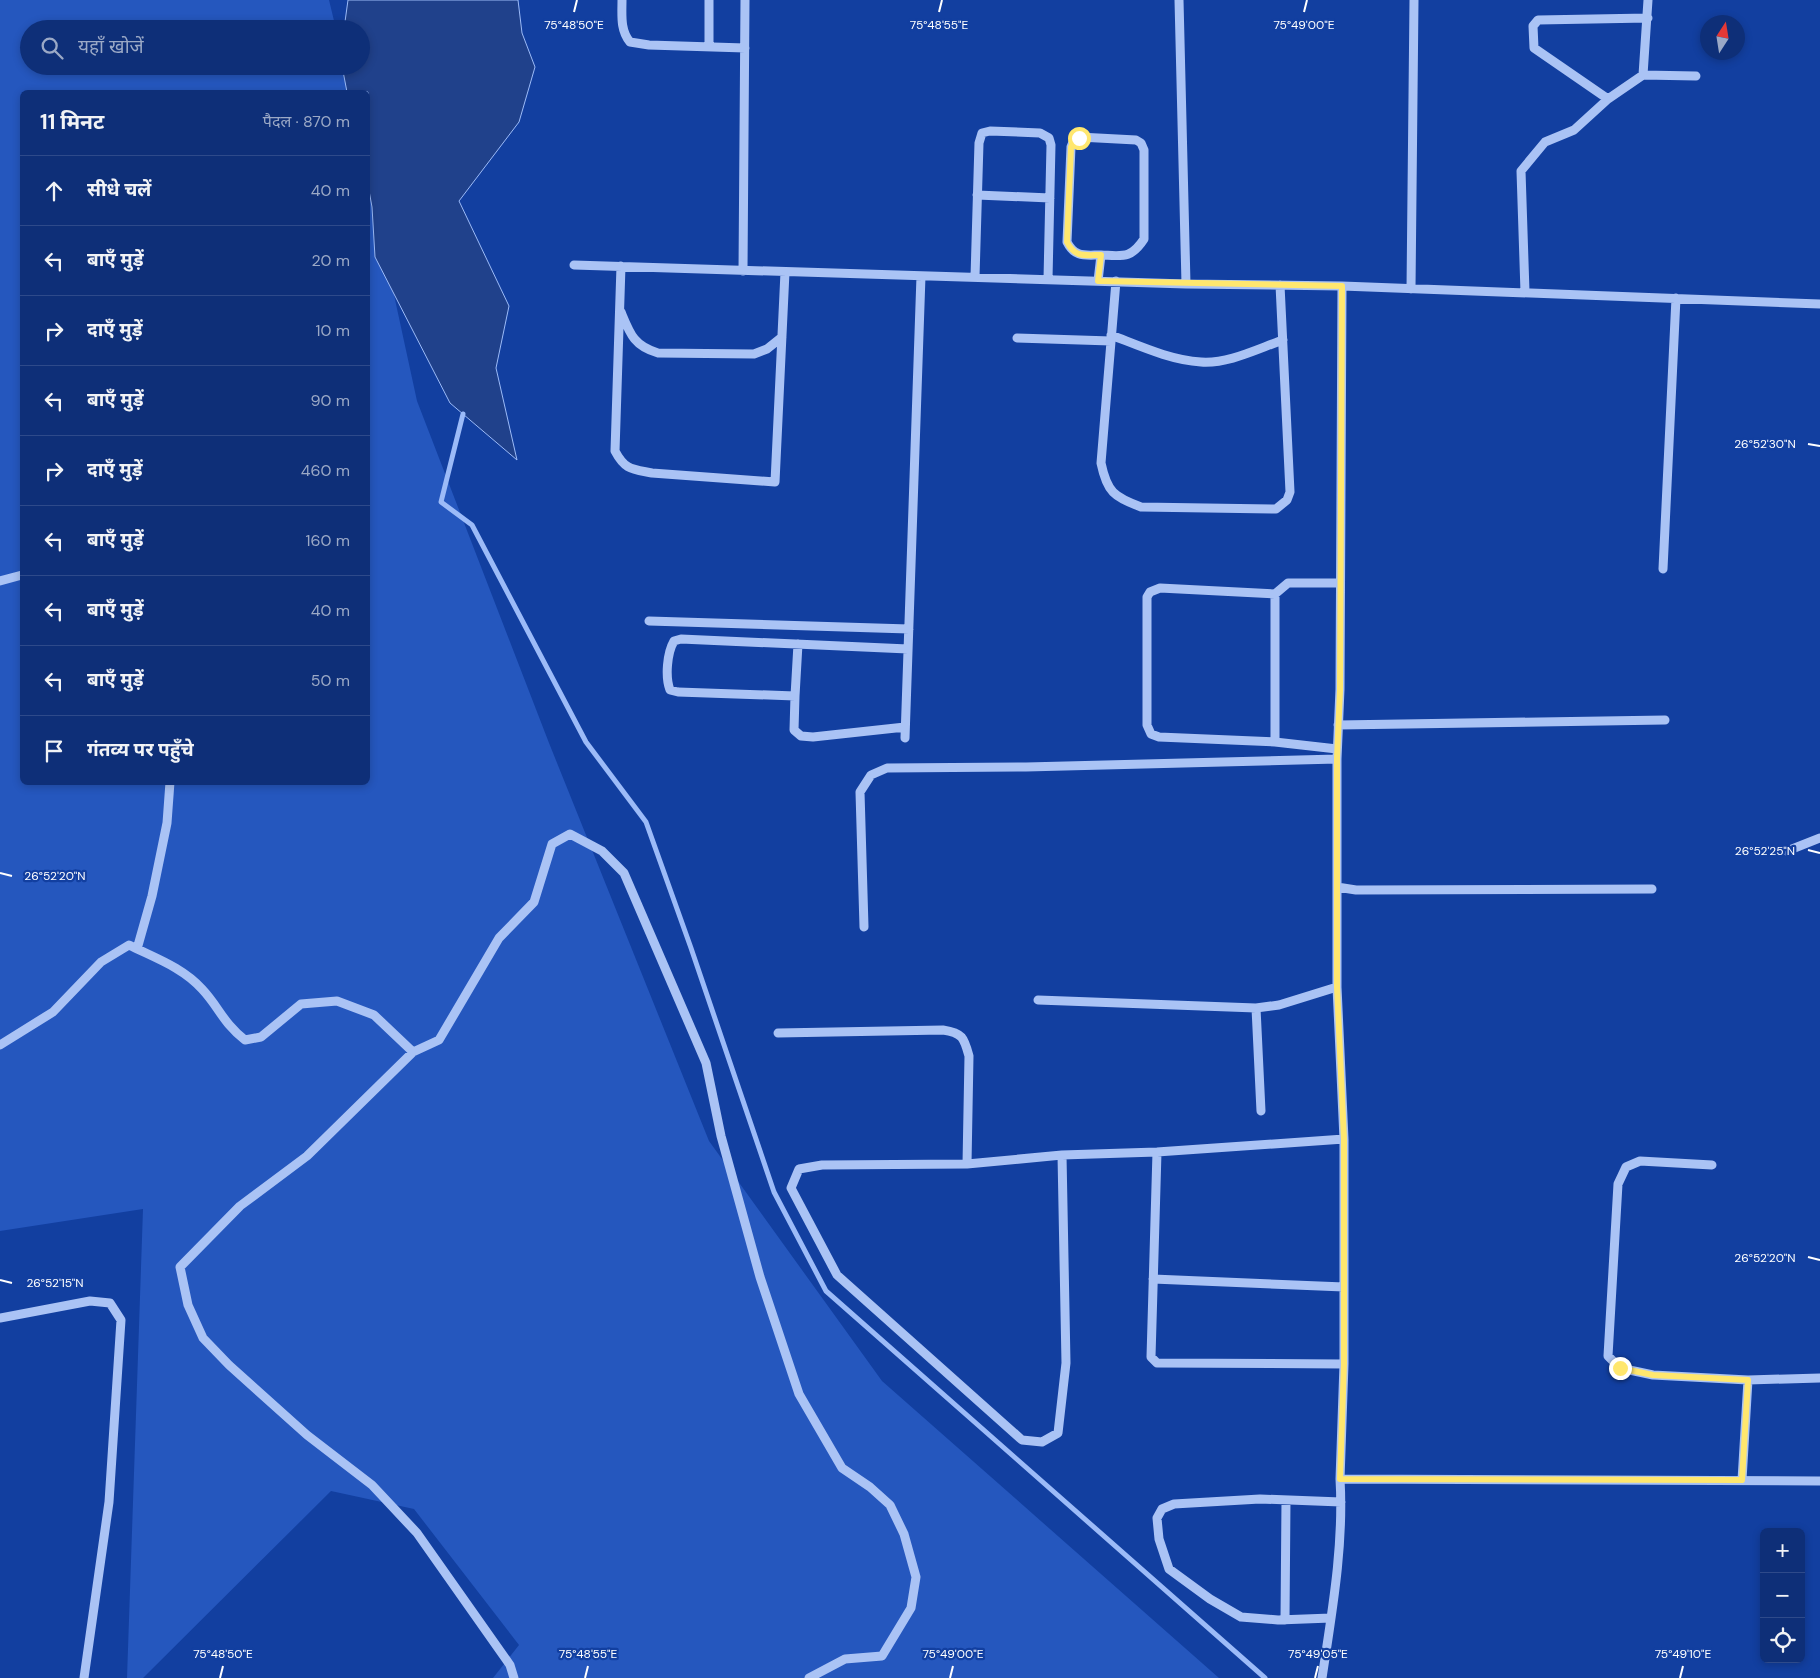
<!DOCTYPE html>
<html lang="hi">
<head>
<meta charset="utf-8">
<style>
  body { margin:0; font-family:"DM Sans","Noto Sans Devanagari",sans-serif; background:#1c3b80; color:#f1f3f6 }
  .controls { position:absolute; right:15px; bottom:15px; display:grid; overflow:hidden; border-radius:8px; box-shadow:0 2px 8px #0003 }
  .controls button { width:45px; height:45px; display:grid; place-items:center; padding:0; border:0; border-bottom:1px solid #2e4a8a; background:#0e2f78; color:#f1f3f6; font:25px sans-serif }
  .compass { position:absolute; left:1700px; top:15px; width:45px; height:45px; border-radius:50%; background:#0e2f78; box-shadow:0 2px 8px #0003; rotate:12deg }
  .stop { position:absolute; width:15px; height:15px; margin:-11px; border:4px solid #ffe76e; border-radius:50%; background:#fff }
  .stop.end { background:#ffe76e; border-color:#fff; box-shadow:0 1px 5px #0008 }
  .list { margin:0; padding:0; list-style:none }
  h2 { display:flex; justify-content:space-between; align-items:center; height:65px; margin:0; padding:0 20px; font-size:21px }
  h2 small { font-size:16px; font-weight:400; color:#9ba9c6 }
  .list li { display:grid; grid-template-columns:32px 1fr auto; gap:15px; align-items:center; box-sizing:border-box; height:70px; padding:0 20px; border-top:1px solid #2e4a8a }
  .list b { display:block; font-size:19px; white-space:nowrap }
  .list em { font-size:16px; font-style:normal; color:#9ba9c6 }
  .icon { flex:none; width:28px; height:28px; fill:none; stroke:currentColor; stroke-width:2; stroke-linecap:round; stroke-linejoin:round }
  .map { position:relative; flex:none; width:1820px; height:1678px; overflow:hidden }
  .search { position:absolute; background:#0e2f78; box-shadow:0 2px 8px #0003; left:20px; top:20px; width:350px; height:55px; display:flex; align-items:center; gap:12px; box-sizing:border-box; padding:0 18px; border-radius:28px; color:#9ba9c6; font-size:19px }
  .panel { position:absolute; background:#0e2f78; box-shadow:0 2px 8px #0003; left:20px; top:90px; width:350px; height:695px; border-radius:8px }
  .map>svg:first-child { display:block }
</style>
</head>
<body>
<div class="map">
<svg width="1820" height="1678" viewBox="0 0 1820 1678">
  <rect width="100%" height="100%" fill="#123fa0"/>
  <!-- green -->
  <path fill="#2557be" d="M0,0H329L336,29H29V66H344L350,92H22V782H368V175L417,401L549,743L709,1141L882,1381L1219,1678H493L519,1645L414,1509L331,1491L143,1678H127L143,1209L0,1231Z"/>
  <!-- water -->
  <path fill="#20418b" stroke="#9cbbf8" d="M348,0H518L522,33L535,67L519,122L459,201L509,306L496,368L517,460L450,403L375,257L372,207L368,185V92H347L342,66H361V29H344Z"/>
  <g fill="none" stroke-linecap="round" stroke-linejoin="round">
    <!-- stream -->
    <path stroke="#9cbbf8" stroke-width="5" d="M463,414L441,502L472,525L586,742L646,822L691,948L774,1192L826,1291L1265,1678"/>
    <!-- minor -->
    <path stroke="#aac3f5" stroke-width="9" d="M622,0C622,15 620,30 630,42L649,45L745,48
      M1179,0L1186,284
      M709,47V0
      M1643,75L1696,76
      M1608,99L1534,48L1533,26L1538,20L1648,18
      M977,195L1050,198
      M574,265L1186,284L1342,286L1820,304
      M621,266L615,451C625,470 632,469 652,473L775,482L785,272
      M743,271L745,0
      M975,277L979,143L982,133L990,131L1040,133L1049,138L1051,145L1048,279
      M1098,281L1101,255C1123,256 1131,259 1144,239V150L1141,143L1136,140L1079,137L1073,142L1071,147L1067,242C1075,258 1085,255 1101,255
      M1116,281L1101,463C1107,492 1114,497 1141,507L1276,509L1287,500L1290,492L1280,285
      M1342,286L1340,689L1337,759V987L1344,1139V1364L1340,1479L1820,1481
      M1411,289L1414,0
      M1525,292L1521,171L1545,142L1574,130L1608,99L1643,75L1648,0
      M621,312C630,334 634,346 658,353L754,354L767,349L782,337
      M1111,335C1140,346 1170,360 1201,362C1228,364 1257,349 1283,340
      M1017,338L1111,341
      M1663,569L1676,298
      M0,581L22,575
      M1275,594V742L1337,749
      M649,621L909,629
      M795,696L798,644
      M1338,725L1665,720
      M905,727L813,737L801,736L794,730L795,696L678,692L670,690C665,677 667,653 674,641L681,639L908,649
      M905,738L921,276
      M1275,742L1159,737L1151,734L1147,725V597L1150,592L1160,588L1275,594L1288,583H1340
      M1787,851L1820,838
      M1337,887L1356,890L1652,889
      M864,927L860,792L871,775L887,768L1026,767L1337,759
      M137,949L152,896L167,823L170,782
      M1038,1000L1256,1008L1279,1005L1337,987
      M1256,1008L1261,1111
      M778,1033L943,1030C963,1033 964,1038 969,1056L967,1164
      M0,1045L53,1012L101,962L129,945C155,958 182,967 202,989C219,1007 223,1023 245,1040L261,1037L301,1004L337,1001L374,1015L413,1052
      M1157,1152L1151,1357L1157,1363L1344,1364
      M1062,1155L1066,1363L1058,1433L1042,1442L1022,1440L837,1275L791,1188L799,1169L822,1165L967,1164L1062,1155L1157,1152L1344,1139
      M1712,1165L1640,1161L1626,1167L1618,1184L1608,1356L1620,1368L1653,1375L1748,1380L1820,1378
      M1153,1279L1344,1287
      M0,1318L90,1301L110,1303L121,1320L109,1502L84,1678
      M1742,1480L1748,1380
      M1331,1618L1278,1620L1241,1617L1210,1599L1169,1569L1159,1539L1157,1518L1162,1509L1174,1504L1260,1499L1341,1502
      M1285,1620L1286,1500
      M514,1678L510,1665L417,1533L372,1485L307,1435L229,1365L203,1338L188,1305L180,1267L240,1206L307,1156L413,1052L439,1040L499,938L534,902L552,844L570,834L602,851L624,873L706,1063L721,1136L760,1277L799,1394L842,1468L870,1487L890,1505L904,1534L916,1577L911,1608L882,1656L845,1659L809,1678
      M1322,1678C1332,1612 1344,1545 1340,1479"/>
  </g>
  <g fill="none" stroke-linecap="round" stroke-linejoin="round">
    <!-- route -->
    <path stroke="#ffe76e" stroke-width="6" d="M1079,138L1073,142L1071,147L1067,242C1075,258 1085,255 1101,255L1098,281L1342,286L1340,690L1337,758V987L1344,1139V1364L1340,1479L1742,1480L1748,1380L1653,1375L1620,1368"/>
  </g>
  <!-- ticks -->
  <path fill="none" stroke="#fff" stroke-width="2" d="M574,12L577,0M939,12L942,0M1304,12L1307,0M1808,444L1820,446M1808,850L1820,853M0,873L12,876M1808,1257L1820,1260M0,1280L12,1283M220,1678L223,1666M585,1678L588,1666M950,1678L953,1666M1315,1678L1318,1666M1680,1678L1683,1666"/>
  <g font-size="12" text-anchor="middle" fill="#fff" stroke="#123fa0" stroke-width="4.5" stroke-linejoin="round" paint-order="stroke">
    <text x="574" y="29">75°48'50"E</text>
    <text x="939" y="29">75°48'55"E</text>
    <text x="1304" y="29">75°49'00"E</text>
    <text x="1765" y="448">26°52'30"N</text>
    <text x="1765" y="855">26°52'25"N</text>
    <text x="55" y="880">26°52'20"N</text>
    <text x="1765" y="1262">26°52'20"N</text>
    <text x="55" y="1287">26°52'15"N</text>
    <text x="223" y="1658">75°48'50"E</text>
    <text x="588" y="1658">75°48'55"E</text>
    <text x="953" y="1658">75°49'00"E</text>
    <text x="1318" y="1658">75°49'05"E</text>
    <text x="1683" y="1658">75°49'10"E</text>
  </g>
</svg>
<div class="controls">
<button>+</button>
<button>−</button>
<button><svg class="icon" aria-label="locate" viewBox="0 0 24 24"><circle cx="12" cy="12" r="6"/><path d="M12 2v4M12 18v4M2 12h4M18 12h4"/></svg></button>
</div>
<svg class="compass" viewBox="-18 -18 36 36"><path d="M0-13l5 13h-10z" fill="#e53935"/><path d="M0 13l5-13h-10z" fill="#9ba9c6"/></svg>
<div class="stop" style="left:1079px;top:138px"></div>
<div class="stop end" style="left:1620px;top:1368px"></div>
<div class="search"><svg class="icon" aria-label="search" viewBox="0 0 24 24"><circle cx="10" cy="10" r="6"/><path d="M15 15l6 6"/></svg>यहाँ खोजें</div>
<section class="panel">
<h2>11 मिनट<small>पैदल · 870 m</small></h2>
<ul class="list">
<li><svg class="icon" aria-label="ahead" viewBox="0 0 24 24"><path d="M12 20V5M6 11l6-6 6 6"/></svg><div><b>सीधे चलें</b></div><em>40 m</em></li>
<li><svg class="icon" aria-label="left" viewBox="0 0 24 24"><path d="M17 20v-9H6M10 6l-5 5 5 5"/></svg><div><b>बाएँ मुड़ें</b></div><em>20 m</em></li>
<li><svg class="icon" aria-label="right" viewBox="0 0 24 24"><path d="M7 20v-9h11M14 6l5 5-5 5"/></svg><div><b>दाएँ मुड़ें</b></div><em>10 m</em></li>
<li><svg class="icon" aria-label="left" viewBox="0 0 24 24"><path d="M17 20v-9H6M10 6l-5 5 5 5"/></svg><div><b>बाएँ मुड़ें</b></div><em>90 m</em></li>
<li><svg class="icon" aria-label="right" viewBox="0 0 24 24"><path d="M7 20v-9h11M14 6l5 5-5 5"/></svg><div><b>दाएँ मुड़ें</b></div><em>460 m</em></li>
<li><svg class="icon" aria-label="left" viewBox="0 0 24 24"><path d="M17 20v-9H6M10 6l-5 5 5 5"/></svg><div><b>बाएँ मुड़ें</b></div><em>160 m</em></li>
<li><svg class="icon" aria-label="left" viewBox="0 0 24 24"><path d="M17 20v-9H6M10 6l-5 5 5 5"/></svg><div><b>बाएँ मुड़ें</b></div><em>40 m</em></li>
<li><svg class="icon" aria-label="left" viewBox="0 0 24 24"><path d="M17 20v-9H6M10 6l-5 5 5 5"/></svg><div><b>बाएँ मुड़ें</b></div><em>50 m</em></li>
<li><svg class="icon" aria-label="arrive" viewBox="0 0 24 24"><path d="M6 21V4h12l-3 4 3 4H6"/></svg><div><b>गंतव्य पर पहुँचे</b></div></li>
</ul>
</section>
</div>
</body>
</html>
